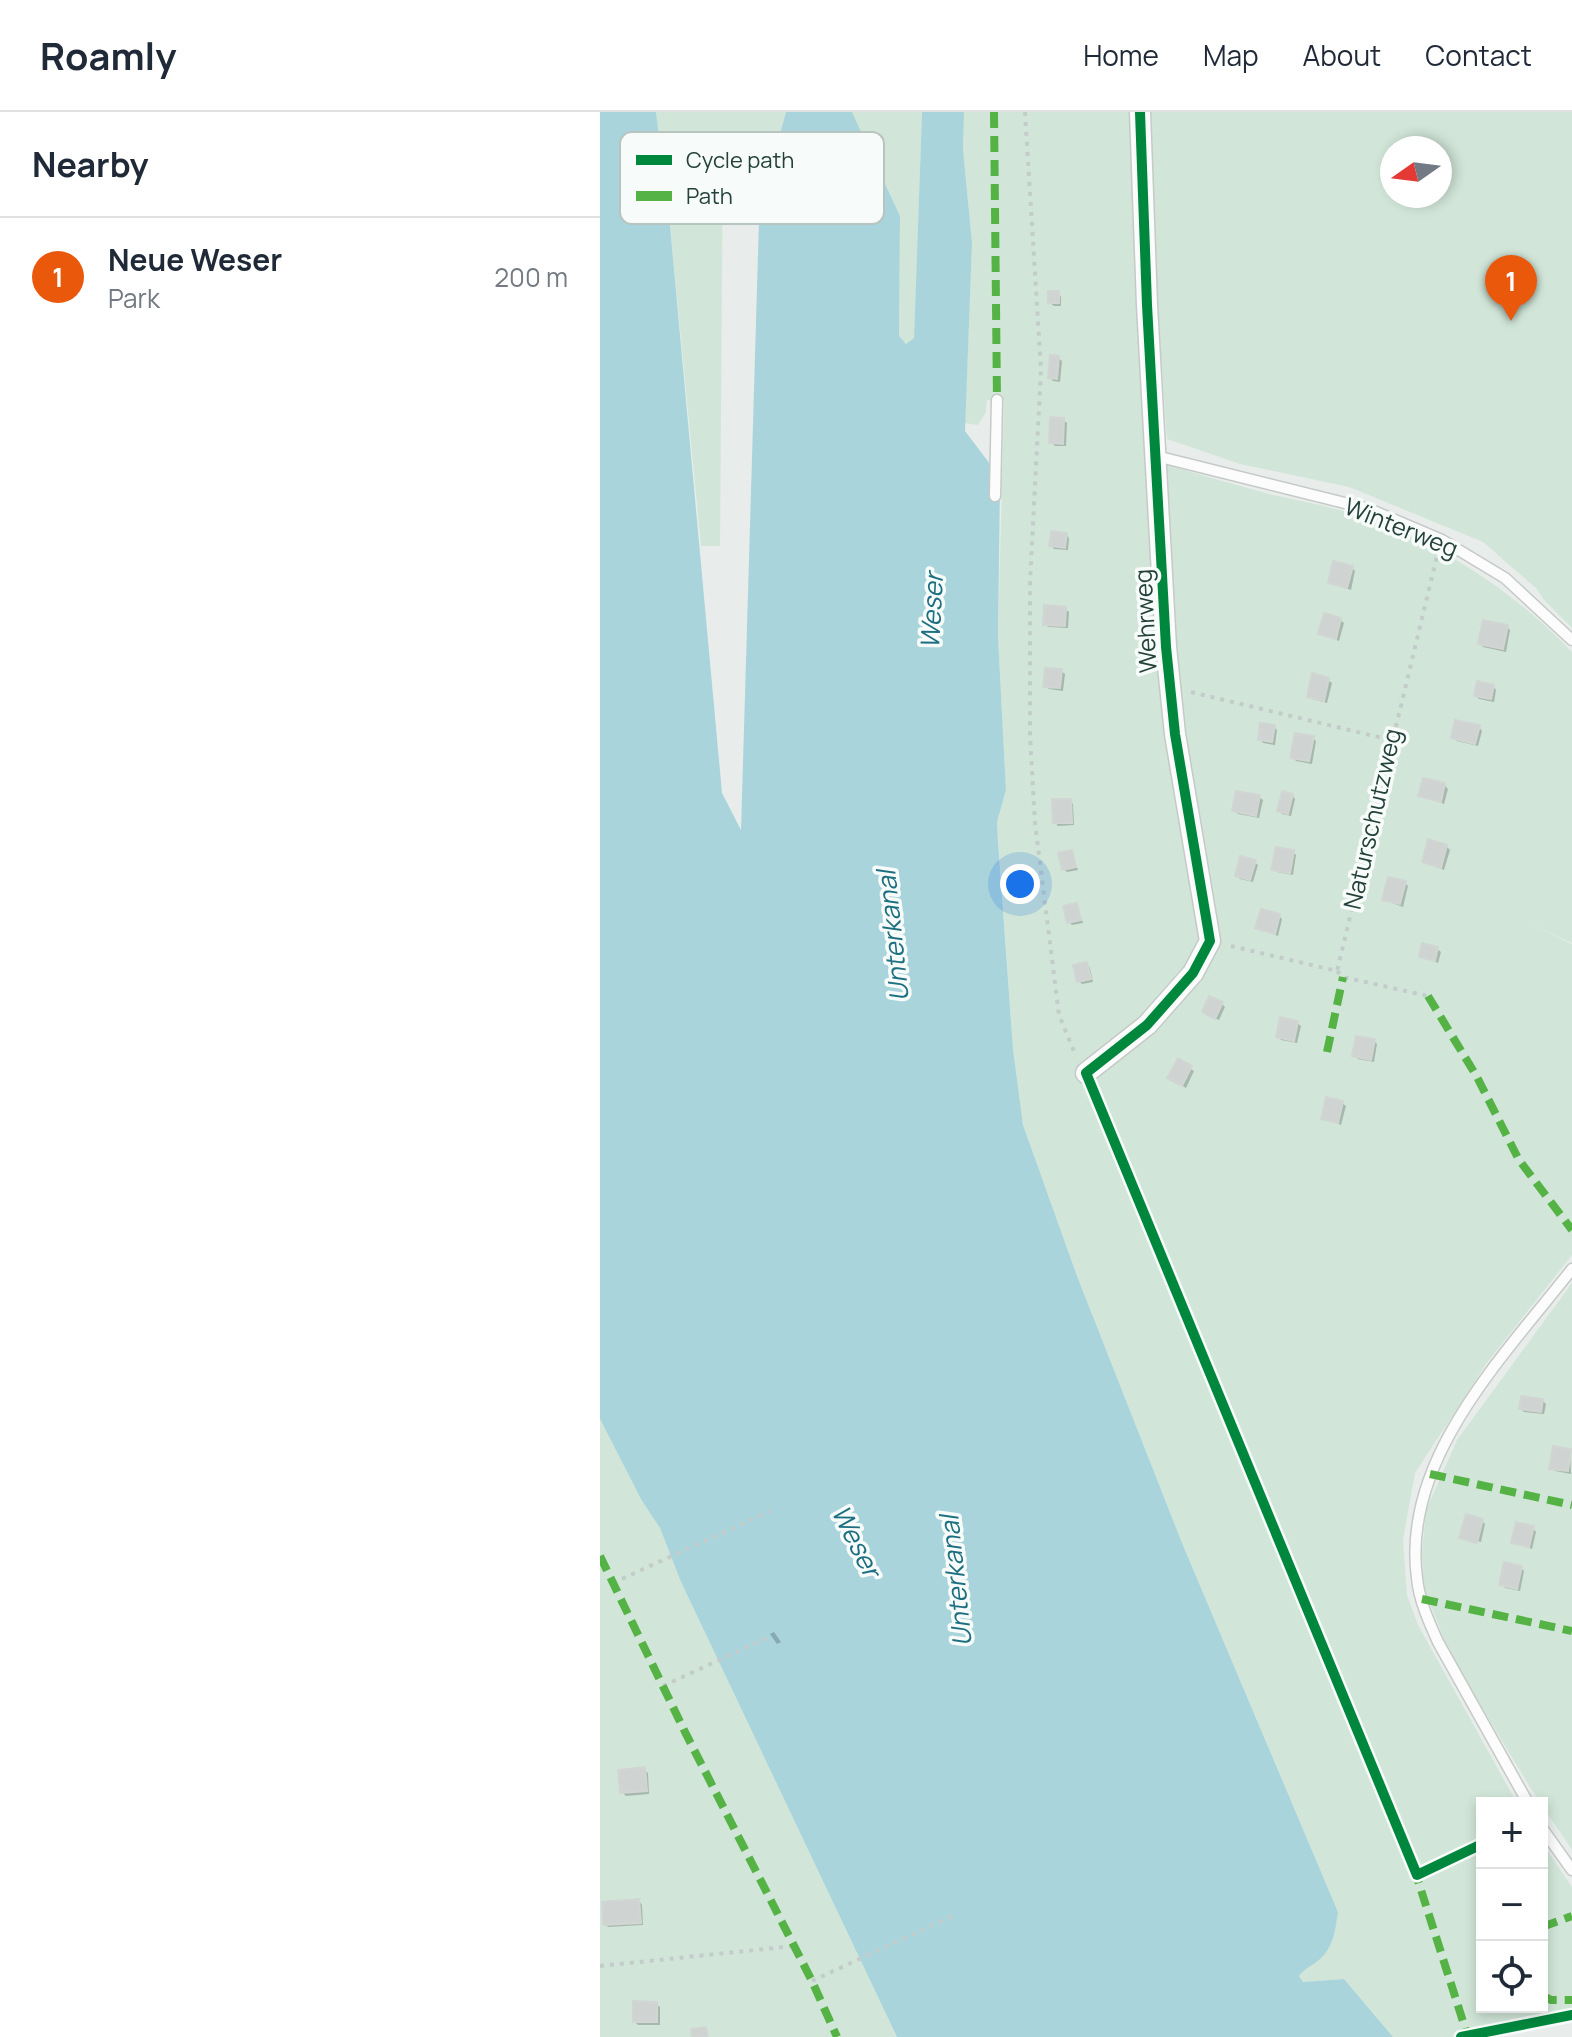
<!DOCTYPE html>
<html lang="en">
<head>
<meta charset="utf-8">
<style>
  body { margin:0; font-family:Manrope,sans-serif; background:#f6f6f7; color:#1f2937 }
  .controls { position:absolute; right:24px; bottom:24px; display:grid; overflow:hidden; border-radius:0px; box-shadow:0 4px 12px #0003 }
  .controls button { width:72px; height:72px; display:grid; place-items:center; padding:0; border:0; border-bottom:2px solid #e0e1e3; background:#fff; color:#1f2937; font:40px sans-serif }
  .compass { position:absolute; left:780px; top:24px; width:72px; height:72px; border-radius:50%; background:#fff; box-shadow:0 4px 12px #0003; rotate:256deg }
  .you { position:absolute; left:420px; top:772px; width:28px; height:28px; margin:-20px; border:6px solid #fff; border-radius:50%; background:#1a73e8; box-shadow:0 0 0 12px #1a73e833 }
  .badge { display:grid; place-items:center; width:52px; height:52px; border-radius:50%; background:#ea580c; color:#fff; font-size:26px; font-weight:700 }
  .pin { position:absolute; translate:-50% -66px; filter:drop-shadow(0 2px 4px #0008) }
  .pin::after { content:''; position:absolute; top:42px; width:28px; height:24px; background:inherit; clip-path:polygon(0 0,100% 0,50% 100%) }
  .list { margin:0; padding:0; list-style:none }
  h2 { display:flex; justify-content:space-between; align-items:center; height:104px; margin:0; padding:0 32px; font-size:34px }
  h2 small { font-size:26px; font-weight:400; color:#747a83 }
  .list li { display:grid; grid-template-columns:52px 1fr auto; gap:24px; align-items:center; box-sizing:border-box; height:120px; padding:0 32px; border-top:2px solid #e0e1e3 }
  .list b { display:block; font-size:30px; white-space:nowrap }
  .list p { margin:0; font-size:26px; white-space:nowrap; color:#747a83 }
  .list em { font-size:26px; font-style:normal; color:#747a83 }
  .icon { flex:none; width:44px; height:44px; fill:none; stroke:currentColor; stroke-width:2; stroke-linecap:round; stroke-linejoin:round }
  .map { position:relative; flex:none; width:972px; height:1925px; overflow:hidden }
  header { display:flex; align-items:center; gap:48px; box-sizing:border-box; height:112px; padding:0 40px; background:#fff; border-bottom:2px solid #e0e1e3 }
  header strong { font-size:38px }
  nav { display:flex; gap:44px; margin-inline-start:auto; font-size:28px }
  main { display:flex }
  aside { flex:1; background:#fff }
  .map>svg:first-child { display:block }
</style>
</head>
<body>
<header>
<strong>Roamly</strong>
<nav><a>Home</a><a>Map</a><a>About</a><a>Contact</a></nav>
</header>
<main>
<aside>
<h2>Nearby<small></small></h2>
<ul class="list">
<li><span class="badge">1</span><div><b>Neue Weser</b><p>Park</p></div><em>200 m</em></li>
</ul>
</aside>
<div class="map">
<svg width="972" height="1925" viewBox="0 0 972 1925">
  <rect width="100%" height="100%" fill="#e8edeb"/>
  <!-- green -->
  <path fill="#d1e6d8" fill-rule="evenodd" d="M56,0H186L175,40L123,44L120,434H101L70,114Z
    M252,0H322L314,226L306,232L299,224L300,104Z
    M364,0H546L549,347C590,360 631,372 673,383C705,390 738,396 769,407C847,435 915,481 972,540V831L928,811L972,832V1143L886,1252L815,1361L803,1428L807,1483L818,1513L917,1691H882V1895H942V1731L972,1775V1901L856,1925H793L744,1867L703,1870L699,1864L705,1857L720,1847L738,1800L582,1431L477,1164L423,1013L413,937L397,710L406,678L398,525L404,288H387L386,300L378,313L365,311L372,131L363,37Z
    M550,0H972V516L944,488L937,477L883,430L749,375L640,352L567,327L554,147ZM792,36H840V84H792Z
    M972,1171V1738L930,1675L851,1545L824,1476L822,1441L826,1398L857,1328Z
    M0,1307L42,1389L60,1416L81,1470L297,1925H0Z"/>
  <!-- water -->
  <path fill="#a9d4db" d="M0,0H56L70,114L122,681L141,718L161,41L175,40L186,0H252L300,104L299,224L306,232L314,226L322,0H364L363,37L372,131L365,319L396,360L400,371L398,525L406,678L397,710L398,729L413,937L423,1013L477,1164L582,1431L738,1800C735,1818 734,1835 719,1848C712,1854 705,1856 699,1864L703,1870L744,1867L793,1925H297L81,1470L60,1416L42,1389L0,1307Z"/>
  <!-- shadow -->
  <path fill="#0003" d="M458,181L461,185V194H454L450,191Z
    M458,246L462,249L460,270L453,269L450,266Z
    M463,308L467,311L466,334H455L451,330Z
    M466,422L469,426L468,438L454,437L451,433Z
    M752,456L755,459L751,478L730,470Z
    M465,497L469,500L468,516L448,515L445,512Z
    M740,508L744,511L739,529L720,521Z
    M907,515L910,518L906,540L883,535L880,531Z
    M461,559L465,562L463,579L449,577L445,574Z
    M728,568L732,571L727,591L712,587L709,584Z
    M893,574L896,578L894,590L879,587L876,584Z
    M674,615L677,618L675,633L663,631L660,627Z
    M879,615L882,619L878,634L857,629L853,626Z
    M713,626L716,629L712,652L696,649L693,645Z
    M844,673L848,677L844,692L820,683Z
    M692,683L695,687L691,704L682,702L679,698Z
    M659,685L663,688L659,706L638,702L634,698Z
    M470,689L473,692L474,713L458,714L455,710Z
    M846,734L850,738L844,758L824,750Z
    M693,740L696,743L693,763L677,760L673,757Z
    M472,741L478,758L467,760L464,757Z
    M654,750L658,753L653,770L640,767L637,764Z
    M805,771L808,774L803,795L784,788Z
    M477,793L483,811L472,813L469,810Z
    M679,804L682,807L678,824L658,816Z
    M837,837L841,840L838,851L821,844Z
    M487,852L490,856L493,870L482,872L479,869Z
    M622,892L625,895L619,908L607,903Z
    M697,911L701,914L697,931L681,928L678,924Z
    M774,929L777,932L774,950L758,947L754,943Z
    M578,949L594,959L586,976L570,966Z
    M742,991L746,994L741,1013L723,1006Z
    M942,1288L946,1292L944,1302L924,1300L921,1297Z
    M970,1339L971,1362L955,1359L951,1356Z
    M882,1409L885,1412L881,1430L863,1425Z
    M933,1416L936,1420L932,1437L913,1430Z
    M921,1456L924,1459L920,1479L905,1476L901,1472Z
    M174,1520L181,1530L177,1532L170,1522Z
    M44,1658L48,1661L49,1682L26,1684L22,1680Z
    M39,1789L42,1793L43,1813L8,1815L5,1812Z
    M56,1892L60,1895V1913H38L35,1910Z"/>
  <!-- building -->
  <path fill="#cfd4d2" stroke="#d1d6d4" stroke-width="2" d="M448,179H459V191H448Z
    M450,243L459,244L457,267L448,266Z
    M450,305L464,306L463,332L449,331Z
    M451,419L467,421L465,436L449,434Z
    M733,449L753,454L747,476L728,471Z
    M444,493L466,495L465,514L443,513Z
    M724,501L741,506L736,527L718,522Z
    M883,508L908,513L903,537L878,532Z
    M445,556L462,557L460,576L443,575Z
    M712,561L729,566L724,589L707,585Z
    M877,569L894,573L891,587L874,584Z
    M855,608L880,613L875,632L851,626Z
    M660,611L675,613L672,630L658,628Z
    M695,621L714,624L709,649L690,646Z
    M823,666L845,671L841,690L818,684Z
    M636,679L660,683L656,704L632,699Z
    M682,679L693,682L688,702L677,699Z
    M452,687H471L472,711H453Z
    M828,727L847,733L841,756L822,750Z
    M676,735L694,738L690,761L671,758Z
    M472,738L476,755L462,758L458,741Z
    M640,744L656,748L650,768L635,764Z
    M788,765L806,769L800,792L782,788Z
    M477,791L481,808L467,811L463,794Z
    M661,797L680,802L675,822L655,816Z
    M822,831L838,835L835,849L819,845Z
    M487,850L491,867L477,870L473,853Z
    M609,884L623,890L615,907L602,900Z
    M680,905L698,909L694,929L676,925Z
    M756,924L775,927L771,948L752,944Z
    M578,946L592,954L582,974L567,966Z
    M726,985L743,989L738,1011L721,1007Z
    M921,1284L943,1287L941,1300L919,1297Z
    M953,1334L971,1337L968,1359L949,1357Z
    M866,1402L883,1407L877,1431L859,1426Z
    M916,1410L934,1414L929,1435L911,1431Z
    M904,1450L922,1454L917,1477L899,1473Z
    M45,1655L47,1679L20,1681L18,1658Z
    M39,1787L41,1811L3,1813L2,1790Z
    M33,1889L57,1890V1910H33Z
    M106,1915L108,1925H92L91,1917Z"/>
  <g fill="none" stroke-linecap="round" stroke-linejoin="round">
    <defs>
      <path id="service" d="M556,344L769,397L842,428L905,466L972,528
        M395,384L397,288
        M928,1691L838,1530C829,1510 819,1488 817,1466C801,1347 904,1244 972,1157
        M942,1716L972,1758"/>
      <path id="minor" d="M486,961L547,913L593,861L610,829L575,622L566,535L547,193L540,0"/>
    </defs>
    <!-- service casing -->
    <use href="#service" stroke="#c5cac8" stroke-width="13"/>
    <!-- minor casing -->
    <use href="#minor" stroke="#c5cac8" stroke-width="23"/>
    <!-- path -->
    <path stroke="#c3ccca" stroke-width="4" stroke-dasharray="4 6" stroke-linecap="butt" d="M425,0L441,258L430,470V624L435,711L459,903L476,944
      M591,580L791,628
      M631,834L737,859L837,444
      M737,859L743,865L828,884
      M0,1452H4
      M13,1471L170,1399
      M63,1574L169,1525
      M0,1854L194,1834
      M212,1869L354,1803"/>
    <!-- service -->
    <use href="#service" stroke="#fcfcfc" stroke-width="10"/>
    <!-- minor -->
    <use href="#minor" stroke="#fcfcfc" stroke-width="20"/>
    <!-- quiet -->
    <path stroke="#55b346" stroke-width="8" stroke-dasharray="16 8" stroke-linecap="butt" d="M394,0L397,288
      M828,884L877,965L919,1048L972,1118
      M727,940L743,865
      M830,1362L972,1393
      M0,1444L86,1622L212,1869L237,1925
      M822,1487L972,1519
      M814,1756L868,1925
      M942,1815L972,1804
      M942,1883L951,1888H972"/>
    <defs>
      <path id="cycleway" d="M540,0L547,193L566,535L575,622L610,829L593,861L547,913L486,961L817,1763L882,1732
        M861,1925L972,1903"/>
    </defs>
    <!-- cycleway casing -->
    <use href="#cycleway" stroke="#f7fbf9" stroke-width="15"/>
    <!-- cycleway -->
    <use href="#cycleway" stroke="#00873e" stroke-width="10"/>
  </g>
  <g text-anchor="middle" stroke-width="7" stroke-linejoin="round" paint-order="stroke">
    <!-- street labels -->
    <g font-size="24" fill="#24423a" stroke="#f7fbf9">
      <text transform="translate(801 416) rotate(22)" y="8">Winterweg</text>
      <text transform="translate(546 509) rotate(-93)" y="8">Wehrweg</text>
      <text transform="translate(773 707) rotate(-77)" y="8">Naturschutzweg</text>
    </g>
    <!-- water labels -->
    <g font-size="26" font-style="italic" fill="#1c6f80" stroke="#f7fbf9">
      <text transform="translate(332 499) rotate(-87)" y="9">Weser</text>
      <text transform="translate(293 824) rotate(-96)" y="9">Unterkanal</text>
      <text transform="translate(256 1429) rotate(63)" y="9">Weser</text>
      <text transform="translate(356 1469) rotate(-96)" y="9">Unterkanal</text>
    </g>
  </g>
  <!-- legend -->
  <rect x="20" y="20" width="264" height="92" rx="12" fill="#f7fbf9" stroke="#b8c4c0" stroke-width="2"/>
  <rect x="36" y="43" width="36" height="10" fill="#00873e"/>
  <rect x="36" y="79" width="36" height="10" fill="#55b346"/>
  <g font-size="22" fill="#24423a">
    <text x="86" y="56">Cycle path</text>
    <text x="86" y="92">Path</text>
  </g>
</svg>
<div class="controls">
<button>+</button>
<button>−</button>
<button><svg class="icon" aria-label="locate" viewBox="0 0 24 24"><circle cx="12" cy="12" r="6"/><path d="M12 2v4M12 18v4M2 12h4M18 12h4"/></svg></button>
</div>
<svg class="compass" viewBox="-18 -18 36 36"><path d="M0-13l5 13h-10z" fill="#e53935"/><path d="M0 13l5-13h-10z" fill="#747a83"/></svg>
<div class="you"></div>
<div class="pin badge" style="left:911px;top:209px">1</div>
</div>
</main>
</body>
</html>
